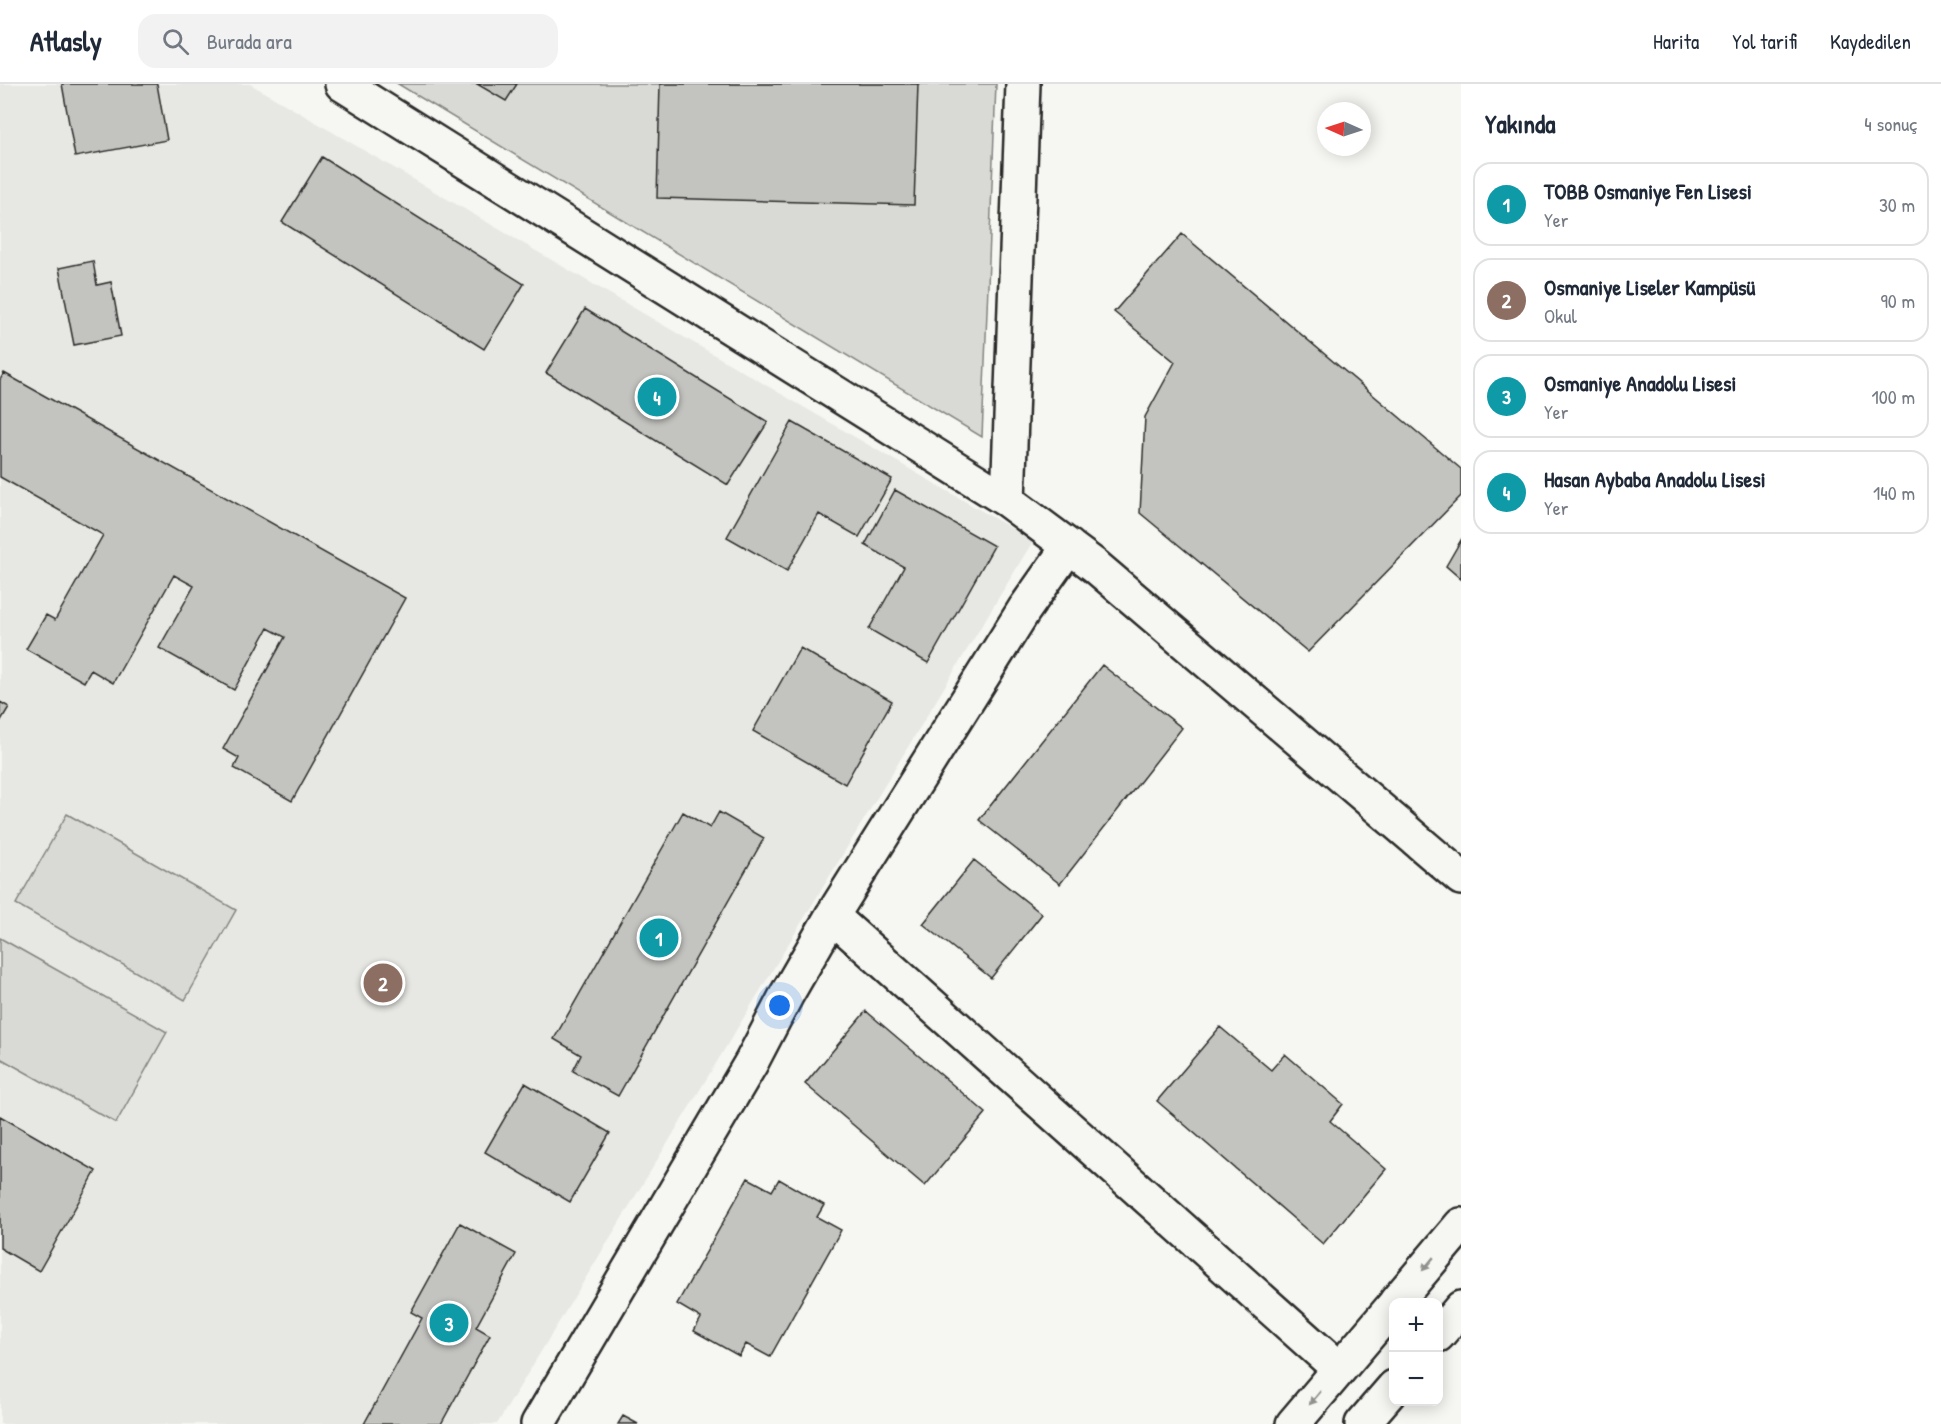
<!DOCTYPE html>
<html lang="tr">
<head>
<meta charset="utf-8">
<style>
  body { margin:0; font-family:"Patrick Hand",sans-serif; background:#f2f2f3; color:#1f2937 }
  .controls { position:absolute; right:18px; bottom:18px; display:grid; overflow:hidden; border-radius:12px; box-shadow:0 3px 15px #0003 }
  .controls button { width:54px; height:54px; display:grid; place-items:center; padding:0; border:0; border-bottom:2px solid #e0e1e3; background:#fff; color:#1f2937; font:30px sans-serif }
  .compass { position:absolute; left:1317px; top:18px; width:54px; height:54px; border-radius:50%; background:#fff; box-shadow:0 3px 15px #0003; rotate:273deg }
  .you { position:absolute; left:780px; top:922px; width:21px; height:21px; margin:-15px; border:4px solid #fff; border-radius:50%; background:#1a73e8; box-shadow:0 0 0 9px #1a73e833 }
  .badge { display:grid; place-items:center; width:39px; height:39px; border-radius:50%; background:#d1495b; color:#fff; font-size:20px; font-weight:700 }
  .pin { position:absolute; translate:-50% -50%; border:3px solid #fff; box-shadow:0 2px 6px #0006 }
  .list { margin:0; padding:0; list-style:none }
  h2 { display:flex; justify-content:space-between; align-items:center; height:78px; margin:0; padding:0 24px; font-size:26px }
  h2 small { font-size:20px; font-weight:400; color:#747a83 }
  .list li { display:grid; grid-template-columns:39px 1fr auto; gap:18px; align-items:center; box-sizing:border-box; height:84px; margin:0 12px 12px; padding:0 12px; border:2px solid #e0e1e3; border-radius:18px }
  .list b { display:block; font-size:22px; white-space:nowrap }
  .list p { margin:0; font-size:20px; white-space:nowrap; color:#747a83 }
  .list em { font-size:20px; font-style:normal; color:#747a83 }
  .icon { flex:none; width:33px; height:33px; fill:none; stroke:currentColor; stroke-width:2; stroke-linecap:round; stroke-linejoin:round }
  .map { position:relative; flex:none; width:1461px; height:1340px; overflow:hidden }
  header { display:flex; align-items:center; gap:36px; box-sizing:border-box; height:84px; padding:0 30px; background:#fff; border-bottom:2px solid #e0e1e3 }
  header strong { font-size:28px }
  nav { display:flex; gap:33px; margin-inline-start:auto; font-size:21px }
  .search { width:420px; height:54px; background:#f2f2f3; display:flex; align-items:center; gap:15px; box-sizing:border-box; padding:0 21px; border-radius:18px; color:#747a83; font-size:22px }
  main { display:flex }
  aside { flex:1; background:#fff }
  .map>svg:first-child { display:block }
</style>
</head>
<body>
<header>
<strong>Atlasly</strong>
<div class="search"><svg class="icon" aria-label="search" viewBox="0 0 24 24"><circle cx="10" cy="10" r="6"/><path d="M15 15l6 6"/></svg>Burada ara</div>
<nav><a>Harita</a><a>Yol tarifi</a><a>Kaydedilen</a></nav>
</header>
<main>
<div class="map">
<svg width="1461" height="1340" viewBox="0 0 1461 1340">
  <rect width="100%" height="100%" fill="#f6f6f2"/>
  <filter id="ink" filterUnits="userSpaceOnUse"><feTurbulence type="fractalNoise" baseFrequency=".0167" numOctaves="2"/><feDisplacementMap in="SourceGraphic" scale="12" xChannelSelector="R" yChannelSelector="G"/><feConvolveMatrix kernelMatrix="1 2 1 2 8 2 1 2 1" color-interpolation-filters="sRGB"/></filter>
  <g filter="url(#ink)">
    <!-- built -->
    <path fill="#e7e7e3" d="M0,0H250L1033,457L497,1340H0Z"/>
    <!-- pitch -->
    <path fill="#d9d9d5" stroke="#828280" stroke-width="1.5" d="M398,0H996L982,353Z
      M67,730L236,826L185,916L16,820Z
      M0,854L167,948L116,1039L0,974Z"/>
    <!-- building -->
    <path fill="#c3c3c0" stroke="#2b2b2b" stroke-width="1.5" d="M62,0H157L167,56L75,73Z
      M477,0H517L506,17Z
      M660,0H918L914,121L657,114Z
      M322,73L524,200L484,265L282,138Z
      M1182,150L1461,385V412L1308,568L1140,429L1145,333L1175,278L1114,228Z
      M93,177L97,201L111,198L121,252L74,261L59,184Z
      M585,225L768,338L728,401L546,289Z
      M4,289L405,514L292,717L234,684L239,674L223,665L285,553L268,544L234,606L159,564L194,502L174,491L113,599L91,586L84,598L26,565L46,531L55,536L103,451L0,393V296Z
      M792,338L892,395L859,453L819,430L787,487L727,453Z
      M895,406L994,462L928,579L869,545L904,483L865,461Z
      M1461,456V495L1446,482Z
      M800,564L892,617L845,700L753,647Z
      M1102,581L1182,644L1060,800L979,736Z
      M0,618L9,623L0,638Z
      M683,728L710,744L719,728L764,754L618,1012L573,987L581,971L554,955Z
      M974,776L1042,830L991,894L923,840Z
      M866,927L986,1029L925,1102L805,1000Z
      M1220,943L1271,986L1285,970L1343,1020L1330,1037L1386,1085L1323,1160L1157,1017Z
      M525,999L610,1049L570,1118L485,1068Z
      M0,1032L96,1087L39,1187L0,1164Z
      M748,1094L772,1107L779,1095L824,1121L817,1133L841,1146L770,1273L746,1260L739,1272L694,1247L701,1234L677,1220Z
      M460,1139L516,1170L476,1243L490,1251L441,1340H364L422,1234L411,1228Z
      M623,1332L638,1340H618Z"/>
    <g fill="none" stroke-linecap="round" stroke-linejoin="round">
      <defs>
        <path id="minor" d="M342,0L1008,417L1094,481L1461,794
          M1008,417L1023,0
          M832,832L1339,1285
          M1396,1218L1461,1141
          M1438,1251L1461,1224
          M538,1340L751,979L787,910L832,832L1024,526L1069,462
          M1293,1340L1394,1221
          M1362,1340L1394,1303"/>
      </defs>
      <!-- minor casing -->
      <use href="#minor" stroke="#2b2b2b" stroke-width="38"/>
      <!-- minor -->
      <use href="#minor" stroke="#f6f6f2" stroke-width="33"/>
    </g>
    <!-- one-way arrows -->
    <defs><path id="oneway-solid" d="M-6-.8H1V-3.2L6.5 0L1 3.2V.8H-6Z" transform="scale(1.5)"/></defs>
    <g fill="#90908e">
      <use href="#oneway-solid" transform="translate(1428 1180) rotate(130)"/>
      <use href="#oneway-solid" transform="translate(1315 1314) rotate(130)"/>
    </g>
  </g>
</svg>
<div class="controls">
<button>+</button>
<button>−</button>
</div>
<svg class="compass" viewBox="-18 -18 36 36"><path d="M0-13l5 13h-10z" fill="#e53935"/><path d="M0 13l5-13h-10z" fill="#747a83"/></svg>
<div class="you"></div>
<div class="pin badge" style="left:659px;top:854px;background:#0f9aa8">1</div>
<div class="pin badge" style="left:383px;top:899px;background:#8d6e63">2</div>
<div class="pin badge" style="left:449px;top:1239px;background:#0f9aa8">3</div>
<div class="pin badge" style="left:657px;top:313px;background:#0f9aa8">4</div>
</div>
<aside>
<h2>Yakında<small>4 sonuç</small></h2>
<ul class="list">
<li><span class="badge" style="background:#0f9aa8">1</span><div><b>TOBB Osmaniye Fen Lisesi</b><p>Yer</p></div><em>30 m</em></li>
<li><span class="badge" style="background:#8d6e63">2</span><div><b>Osmaniye Liseler Kampüsü</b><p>Okul</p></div><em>90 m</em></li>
<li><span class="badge" style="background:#0f9aa8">3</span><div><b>Osmaniye Anadolu Lisesi</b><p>Yer</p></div><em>100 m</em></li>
<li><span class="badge" style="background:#0f9aa8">4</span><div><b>Hasan Aybaba Anadolu Lisesi</b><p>Yer</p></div><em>140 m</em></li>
</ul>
</aside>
</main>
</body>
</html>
